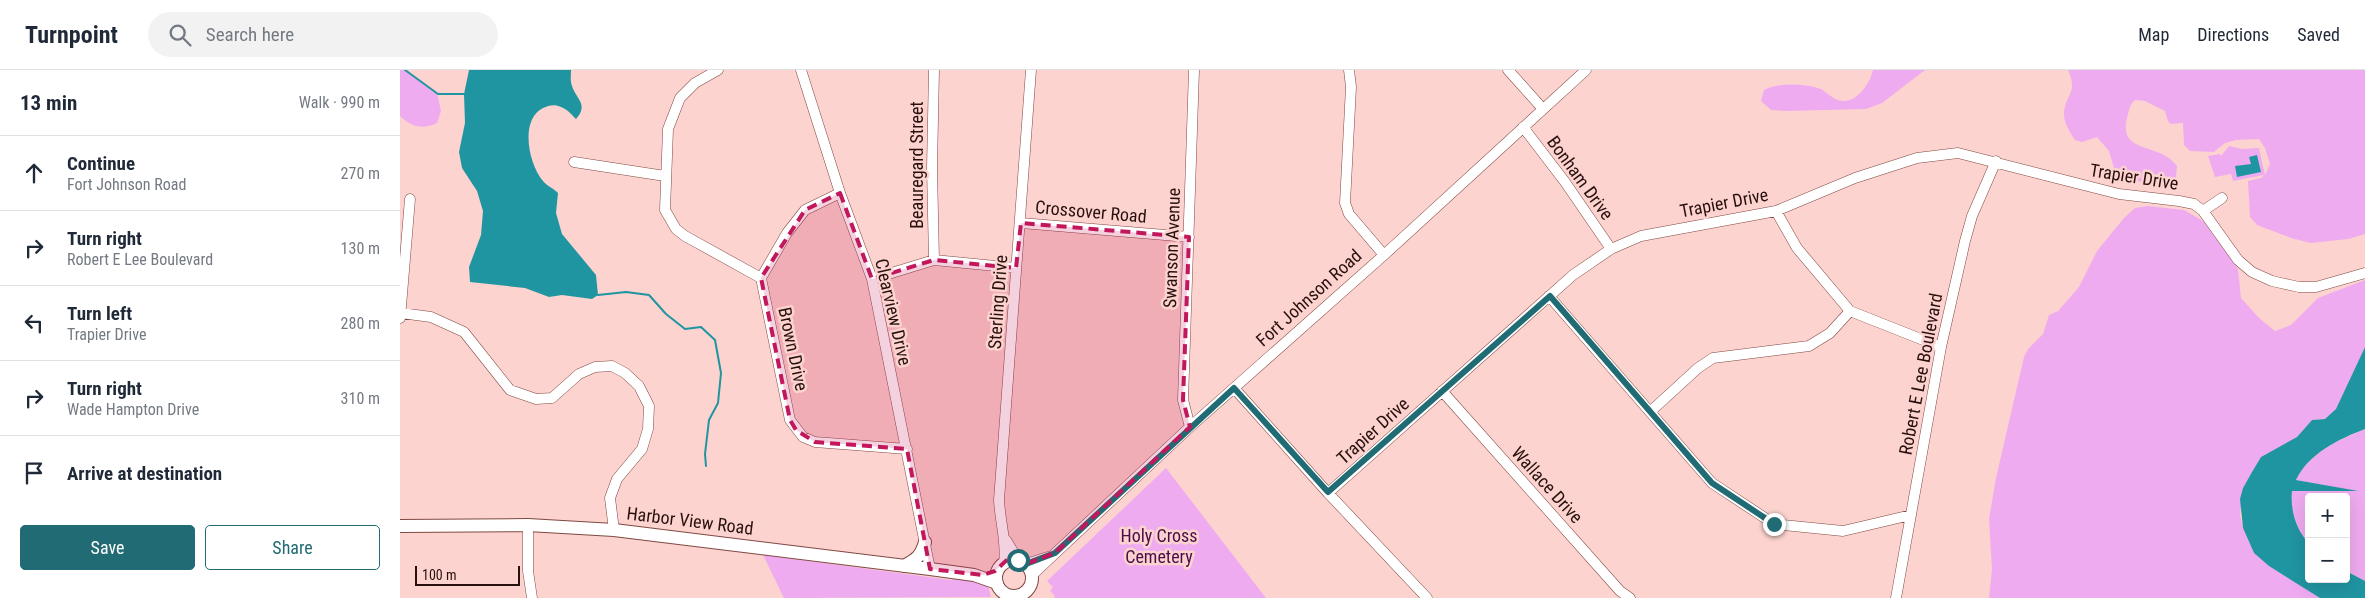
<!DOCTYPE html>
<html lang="en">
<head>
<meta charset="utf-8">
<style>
  body { margin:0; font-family:"Roboto Condensed",sans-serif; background:#f2f2f3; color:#1f2937 }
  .controls { position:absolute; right:15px; bottom:15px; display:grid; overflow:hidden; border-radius:5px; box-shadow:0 5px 20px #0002 }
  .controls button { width:45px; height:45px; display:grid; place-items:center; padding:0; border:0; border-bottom:1px solid #e0e1e3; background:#fff; color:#1f2937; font:25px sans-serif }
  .scale { position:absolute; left:15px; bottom:12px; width:105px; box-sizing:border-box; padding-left:5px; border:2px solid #27100e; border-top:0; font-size:14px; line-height:18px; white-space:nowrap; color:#27100e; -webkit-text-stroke:4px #fcd3ce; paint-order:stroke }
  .stop { position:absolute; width:15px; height:15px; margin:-11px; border:4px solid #216c74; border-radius:50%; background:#fff }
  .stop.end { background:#216c74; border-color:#fff; box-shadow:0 1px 5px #0008 }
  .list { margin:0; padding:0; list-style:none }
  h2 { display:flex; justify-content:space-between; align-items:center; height:65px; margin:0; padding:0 20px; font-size:21px }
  h2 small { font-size:16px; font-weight:400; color:#747a83 }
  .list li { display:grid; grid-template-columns:32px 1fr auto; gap:15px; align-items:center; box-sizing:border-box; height:75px; padding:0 20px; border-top:1px solid #e0e1e3 }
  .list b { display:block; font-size:19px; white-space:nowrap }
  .list p { margin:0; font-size:16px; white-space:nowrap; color:#747a83 }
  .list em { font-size:16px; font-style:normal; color:#747a83 }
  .actions { display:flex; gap:10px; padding:15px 20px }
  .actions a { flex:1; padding:11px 0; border:1px solid #216c74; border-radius:5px; text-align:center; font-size:18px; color:#216c74 }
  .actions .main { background:#216c74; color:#fff }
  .icon { flex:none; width:28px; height:28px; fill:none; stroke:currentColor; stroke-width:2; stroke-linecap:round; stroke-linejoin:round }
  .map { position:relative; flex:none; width:1965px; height:528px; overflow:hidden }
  header { display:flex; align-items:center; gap:30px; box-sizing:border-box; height:70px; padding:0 25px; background:#fff; border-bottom:1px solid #e0e1e3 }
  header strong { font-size:24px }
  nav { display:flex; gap:28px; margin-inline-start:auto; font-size:18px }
  .search { width:350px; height:45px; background:#f2f2f3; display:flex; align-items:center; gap:12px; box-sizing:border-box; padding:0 18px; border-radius:28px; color:#747a83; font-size:19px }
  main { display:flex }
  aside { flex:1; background:#fff }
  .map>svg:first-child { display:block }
</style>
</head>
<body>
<header>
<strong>Turnpoint</strong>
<div class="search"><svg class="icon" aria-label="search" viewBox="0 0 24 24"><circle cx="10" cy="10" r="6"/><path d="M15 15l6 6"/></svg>Search here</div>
<nav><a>Map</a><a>Directions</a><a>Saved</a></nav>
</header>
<main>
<aside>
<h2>13 min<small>Walk · 990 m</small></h2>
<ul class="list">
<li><svg class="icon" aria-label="ahead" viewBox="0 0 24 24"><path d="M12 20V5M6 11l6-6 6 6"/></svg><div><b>Continue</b><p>Fort Johnson Road</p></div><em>270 m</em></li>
<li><svg class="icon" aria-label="right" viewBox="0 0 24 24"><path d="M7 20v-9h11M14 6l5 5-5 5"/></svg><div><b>Turn right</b><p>Robert E Lee Boulevard</p></div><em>130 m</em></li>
<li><svg class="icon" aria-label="left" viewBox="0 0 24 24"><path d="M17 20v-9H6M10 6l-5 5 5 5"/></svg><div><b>Turn left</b><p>Trapier Drive</p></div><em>280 m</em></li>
<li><svg class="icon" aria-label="right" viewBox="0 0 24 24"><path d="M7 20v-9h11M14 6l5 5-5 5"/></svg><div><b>Turn right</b><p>Wade Hampton Drive</p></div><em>310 m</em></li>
<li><svg class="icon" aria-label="arrive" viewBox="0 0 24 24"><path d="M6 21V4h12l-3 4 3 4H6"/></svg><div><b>Arrive at destination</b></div></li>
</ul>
<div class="actions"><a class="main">Save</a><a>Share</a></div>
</aside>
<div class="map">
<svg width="1965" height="528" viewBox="0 0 1965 528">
  <rect width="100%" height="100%" fill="#fcd3ce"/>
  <!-- green -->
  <path fill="#efabf0" d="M0,0H5L32,21L37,23L41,41L37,53C22,60 12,57 0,46Z
    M1473,0H1525L1482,33L1466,39L1386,41L1371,40L1361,31L1364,20C1377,13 1402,13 1418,18C1425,20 1430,27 1438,30C1455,36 1470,14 1473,0Z
    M1668,0H1965V164L1948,169L1911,173L1891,168L1857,155L1850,147L1848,111L1861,108L1864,105L1833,111L1831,104L1815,107L1808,86L1820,84L1821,86L1829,76L1842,79L1859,78L1865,105L1870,94L1865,78L1859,69L1836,70L1825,73L1814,82L1790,81L1784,75L1783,53L1771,54L1768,51L1765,41L1745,31L1735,30C1729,35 1729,41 1727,48C1718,85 1759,71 1777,96L1775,117L1767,118L1748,115L1738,111L1730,104L1720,103L1714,98L1709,81L1697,67L1682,72L1675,70C1670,62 1663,52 1664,41C1667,22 1678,23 1668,0Z
    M1748,136L1784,140L1803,151L1838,199L1841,228L1859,248L1875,261L1891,255L1918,228L1965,210V277L1936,340L1925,349L1912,350L1897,367L1861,387L1843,418L1840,445L1843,458L1854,483L1920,528H1589L1592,499L1589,449L1596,408L1624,287L1628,279L1643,264L1649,245L1658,241L1679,217L1697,181L1724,148L1735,138Z
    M1965,359V511L1946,501V427H1909V473C1895,460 1890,439 1892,421H1954L1896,410C1909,383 1939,370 1965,359Z
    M766,398L866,528H654L655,526L650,521L653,517L647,511Z
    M363,485L551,510C561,505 578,509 588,515L591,527L384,528Z"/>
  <!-- water -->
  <path fill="#2095a2" d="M69,0H171C171,5 170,11 172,16C176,29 189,34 176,49C172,45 167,39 161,37C155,34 149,35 143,38C119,50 129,95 143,111C147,116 153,118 158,123L156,143L162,164L196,205L198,225L192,229L162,225L149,227L125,218L70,212L69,197L81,165L83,141L77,121L62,98L59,82L65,53L64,24Z
    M1857,85L1861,102L1837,107L1835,96L1851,94L1849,87Z
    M1965,277V359C1939,369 1909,383 1896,410L1958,421H1892C1890,439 1896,461 1909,473V509H1946V501L1965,511V528H1920L1869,496L1854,483L1843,458L1840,429L1843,418L1852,402L1861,387L1897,367L1912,350L1925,349L1936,339Z"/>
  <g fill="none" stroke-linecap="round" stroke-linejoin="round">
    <!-- stream -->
    <path stroke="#2095a2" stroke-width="2" d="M5,0L38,24H64
      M198,225L226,222L249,225L266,244L285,259L301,257L315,270L321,303L318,333L309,350L305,384L306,396"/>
    <defs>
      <path id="minor" d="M318,0L295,13L280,28L268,59L265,140L276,159L285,166L361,208
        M401,0L440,123L472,209L530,499
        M949,0L951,17L945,133L949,144L984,185
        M1108,0L1143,39
        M1123,57L1165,112L1211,179
        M174,92L265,106
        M440,123L405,140L387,163L361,208L390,350L403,367L415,372L507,379
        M1376,141L1397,178L1450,241L1541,277
        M1803,141L1822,128
        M621,153L789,167
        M534,190L532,98L534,0
        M472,209L534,190L616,198
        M1149,226L1312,413L1374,454L1443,461L1511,445
        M1,243L31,247L64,262L110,320L136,329L152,328L179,304L195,297L212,296L225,303L239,316L249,336L248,359L242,379L217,409L210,428L214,460
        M0,248L10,129
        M834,318L928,423L1027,528
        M1042,321L1220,521L1230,528
        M1251,341L1298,298L1313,288L1409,276L1430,263L1450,241
        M790,357L783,330L794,0
        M928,423L1173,205L1211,179L1241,166L1376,141L1455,108L1517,88L1558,83L1719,124L1779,131L1794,134L1803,141L1838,190L1852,202L1872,211L1899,217H1916L1965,203
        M128,455V501L132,528
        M606,470L618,490
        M604,494C607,472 600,452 599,430L631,0
        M626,494L648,487
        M632,505L790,357L984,185L1186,0
        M1496,528L1541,277L1565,171L1572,146L1596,91"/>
      <path id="major" d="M0,456L128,455L214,460L530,499L574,505L597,513
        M596 508a18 18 0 1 1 36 0a18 18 0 1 1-36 0Z
        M504,496C517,489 521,486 525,472"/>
    </defs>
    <!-- minor casing -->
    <use href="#minor" stroke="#804842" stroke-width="11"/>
    <!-- major casing -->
    <use href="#major" stroke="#804842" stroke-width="14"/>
    <!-- minor -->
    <use href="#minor" stroke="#fff" stroke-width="10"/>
    <!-- major -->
    <use href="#major" stroke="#fff" stroke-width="12"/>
  </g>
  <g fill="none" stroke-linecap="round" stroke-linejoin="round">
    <!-- route -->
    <path stroke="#216c74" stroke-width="6" d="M618,490L626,494L655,483L834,318L928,422L1150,226L1312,413L1374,454"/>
  </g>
  <!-- marked area -->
  <path fill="#c2185b" fill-opacity="0.2" stroke="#c2185b" stroke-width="4" stroke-dasharray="10 6" stroke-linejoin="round" d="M440,123L472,209L534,190L616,198L621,153L789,167L783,330L790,357L655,483L626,494L609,488L595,501L583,505L530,499L507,379L415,372L396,360L390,350L361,208L405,140Z"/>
  <g text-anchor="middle" stroke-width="5" stroke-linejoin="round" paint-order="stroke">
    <!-- street labels -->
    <g font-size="18" fill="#27100e" stroke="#fcd3ce">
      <text transform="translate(517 95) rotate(-90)" y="6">Beauregard Street</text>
      <text transform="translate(1734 107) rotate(9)" y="6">Trapier Drive</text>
      <text transform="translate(1180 108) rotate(54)" y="6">Bonham Drive</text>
      <text transform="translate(1324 133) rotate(-11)" y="6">Trapier Drive</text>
      <text transform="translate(691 142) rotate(5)" y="6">Crossover Road</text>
      <text transform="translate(772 178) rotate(-88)" y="6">Swanson Avenue</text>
      <text transform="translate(909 228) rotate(-42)" y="6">Fort Johnson Road</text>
      <text transform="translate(598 232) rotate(-86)" y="6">Sterling Drive</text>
      <text transform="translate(493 242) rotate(77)" y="6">Clearview Drive</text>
      <text transform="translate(393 279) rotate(78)" y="6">Brown Drive</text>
      <text transform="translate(1521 304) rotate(-79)" y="6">Robert E Lee Boulevard</text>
      <text transform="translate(973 361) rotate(-42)" y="6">Trapier Drive</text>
      <text transform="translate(1147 415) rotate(48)" y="6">Wallace Drive</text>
      <text transform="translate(290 451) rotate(7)" y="6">Harbor View Road</text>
    </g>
    <!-- park labels -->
    <g font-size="18" fill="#480d4a" stroke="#fcd3ce">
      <text x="759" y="472">Holy Cross<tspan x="759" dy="21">Cemetery</tspan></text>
    </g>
  </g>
</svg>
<div class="controls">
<button>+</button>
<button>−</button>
</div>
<div class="scale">100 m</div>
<div class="stop" style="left:618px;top:490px"></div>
<div class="stop end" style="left:1374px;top:454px"></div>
</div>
</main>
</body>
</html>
